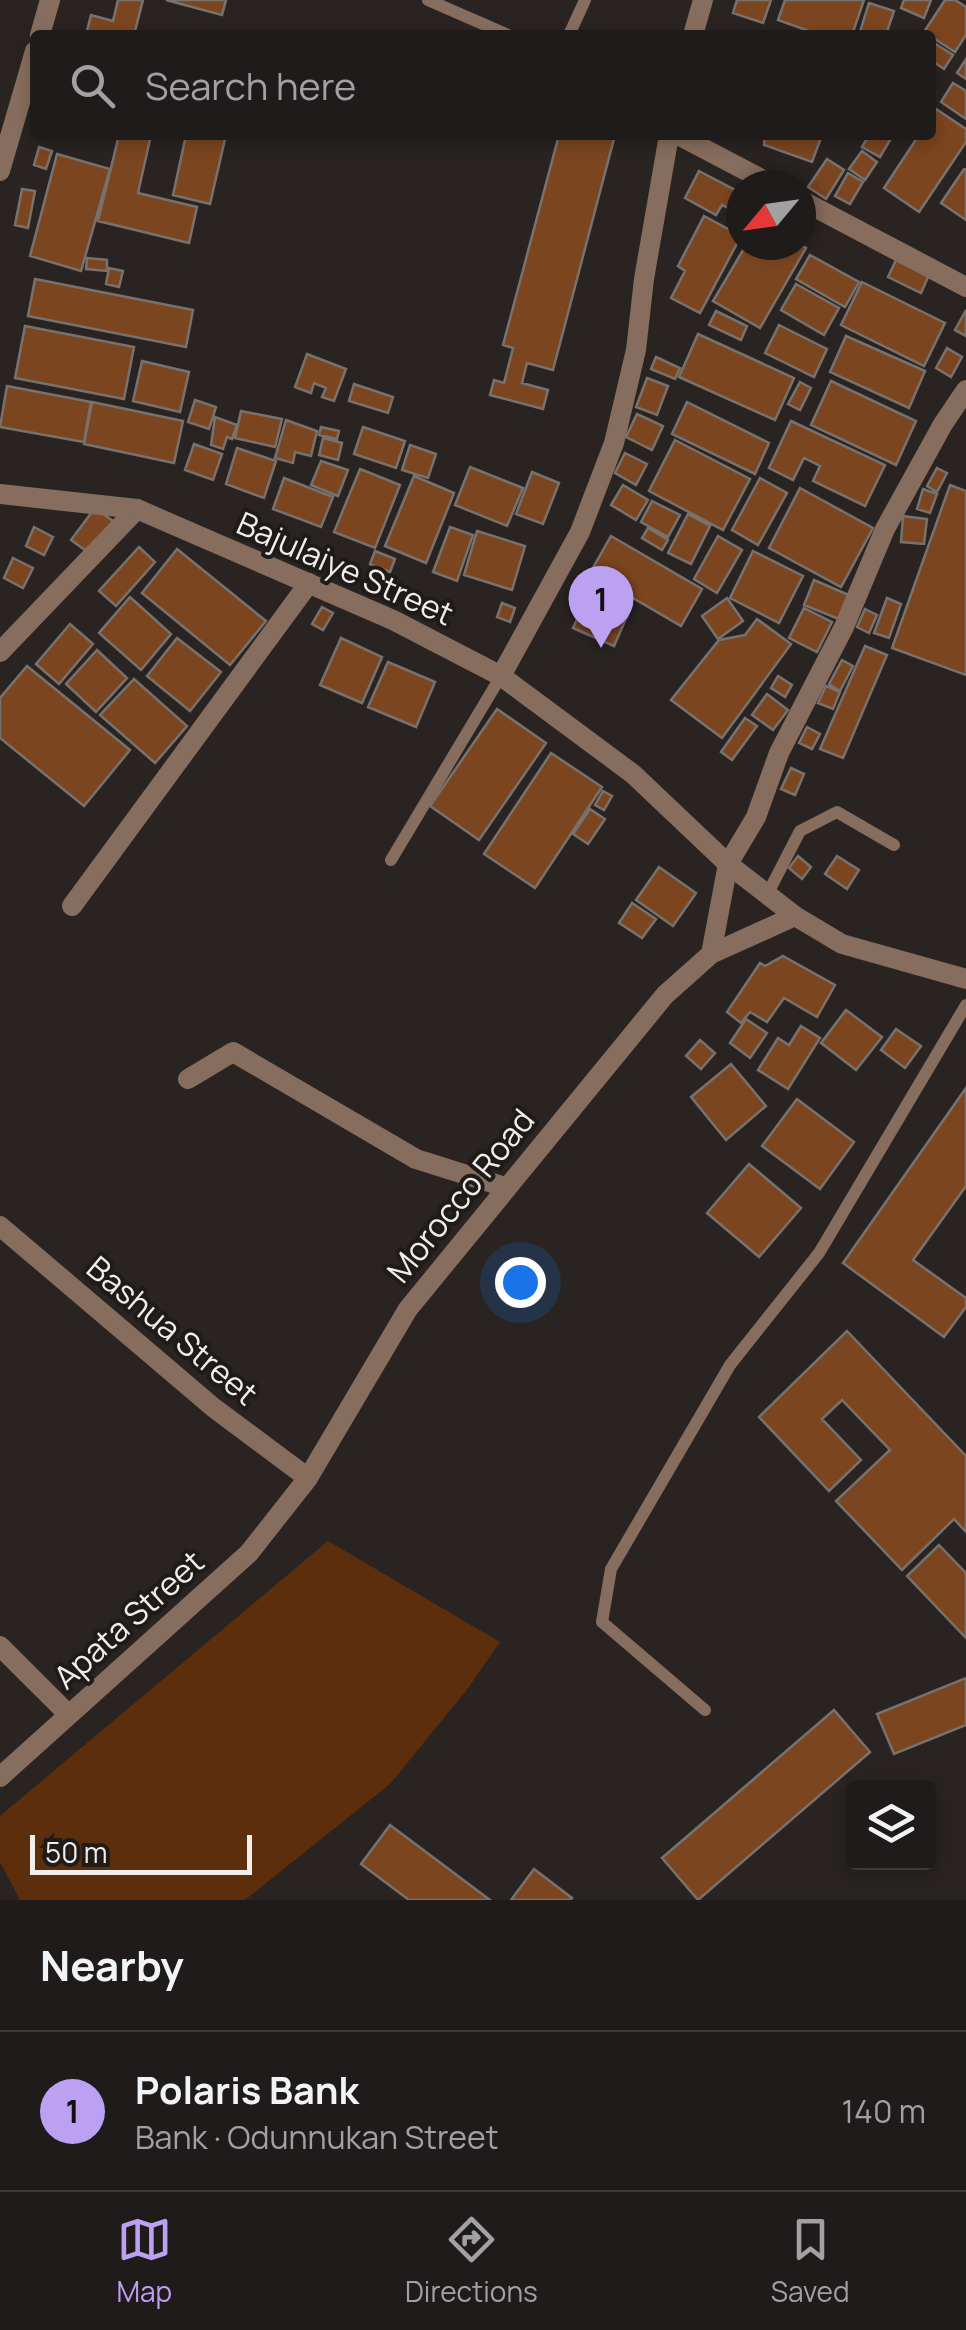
<!DOCTYPE html>
<html lang="en">
<head>
<meta charset="utf-8">
<style>
  body { margin:0; font-family:Manrope,sans-serif; background:#2c2827; color:#f1f3f6 }
  .controls { position:absolute; right:30px; bottom:30px; display:grid; overflow:hidden; border-radius:10px; box-shadow:0 5px 15px #0003 }
  .controls button { width:90px; height:90px; display:grid; place-items:center; padding:0; border:0; border-bottom:2px solid #3c3939; background:#1f1b1a; color:#f1f3f6; font:50px sans-serif }
  .compass { position:absolute; left:726px; top:170px; width:90px; height:90px; border-radius:50%; background:#1f1b1a; box-shadow:0 5px 15px #0003; rotate:241deg }
  .scale { position:absolute; left:30px; bottom:25px; width:222px; box-sizing:border-box; padding-left:10px; border:5px solid #f2eeec; border-top:0; font-size:28px; line-height:35px; white-space:nowrap; color:#f2eeec; -webkit-text-stroke:8px #1f1b18; paint-order:stroke }
  .you { position:absolute; left:520px; top:1282px; width:35px; height:35px; margin:-25px; border:8px solid #fff; border-radius:50%; background:#1a73e8; box-shadow:0 0 0 15px #1a73e833 }
  .badge { display:grid; place-items:center; width:65px; height:65px; border-radius:50%; background:#bca0f2; color:#111; font-size:32px; font-weight:700 }
  .pin { position:absolute; translate:-50% -82px; filter:drop-shadow(0 2px 5px #0008) }
  .pin::after { content:''; position:absolute; top:52px; width:35px; height:30px; background:inherit; clip-path:polygon(0 0,100% 0,50% 100%) }
  .list { margin:0; padding:0; list-style:none }
  h2 { display:flex; justify-content:space-between; align-items:center; height:130px; margin:0; padding:0 40px; font-size:42px }
  h2 small { font-size:32px; font-weight:400; color:#a1a1a2 }
  .list li { display:grid; grid-template-columns:65px 1fr auto; gap:30px; align-items:center; box-sizing:border-box; height:160px; padding:0 40px; border-top:2px solid #3c3939 }
  .list b { display:block; font-size:38px; white-space:nowrap }
  .list p { margin:0; font-size:32px; white-space:nowrap; color:#a1a1a2 }
  .list em { font-size:32px; font-style:normal; color:#a1a1a2 }
  .icon { flex:none; width:55px; height:55px; fill:none; stroke:currentColor; stroke-width:2; stroke-linecap:round; stroke-linejoin:round }
  .map { position:relative; flex:none; width:966px; height:1900px; overflow:hidden }
  .search { position:absolute; background:#1f1b1a; box-shadow:0 5px 15px #0003; left:30px; right:30px; top:30px; height:110px; display:flex; align-items:center; gap:25px; box-sizing:border-box; padding:0 35px; border-radius:10px; color:#a1a1a2; font-size:38px }
  .sheet { height:290px; background:#1f1b1a }
  nav { display:flex; justify-content:space-around; align-items:center; box-sizing:border-box; height:140px; border-top:2px solid #3c3939; background:#1f1b1a; font-size:28px; color:#a1a1a2 }
  nav a { display:grid; justify-items:center; gap:5px }
  nav .on { color:#bca0f2 }
  .map>svg:first-child { display:block }
</style>
</head>
<body>
<div class="map">
<svg width="966" height="1900" viewBox="0 0 966 1900">
  <rect width="100%" height="100%" fill="#292422"/>
  <!-- green -->
  <path fill="#5c2e0c" d="M328,1541L500,1642L466,1691L390,1784L245,1900H20L0,1862V1816Z"/>
  <!-- building -->
  <path fill="#7b451f" stroke="#78726f" stroke-width="2.5" d="M118,0H143L134,35H86L91,15L113,21Z
    M166,0H226L222,15Z
    M737,0H771L763,23L733,13Z
    M785,0H864L852,35H820L778,20Z
    M904,0H931L924,18L901,8Z
    M945,0H955L966,7V35L955,52L924,32Z
    M869,3L894,11L886,35H859Z
    M931,41L953,55L944,69L931,60Z
    M966,59V79L957,73Z
    M953,83L966,91V119L941,102Z
    M936,109L966,129V142L919,212L884,188L919,135H931V117Z
    M119,135H151L138,193L197,207L189,243L98,221Z
    M186,135H226L210,204L173,195Z
    M559,135H615L553,370L527,363L522,383L548,390L543,409L490,395L494,380L504,383L513,348L503,345Z
    M765,135H822L812,162L764,145Z
    M869,135H893L880,157L862,147Z
    M39,147L52,151L46,169L34,165Z
    M862,151L877,162L865,180L849,169Z
    M57,154L110,169L81,271L30,256Z
    M827,159L844,170L826,199L808,187Z
    M964,169L966,170V220L941,203Z
    M699,171L741,193V215L722,205L716,215L685,198Z
    M848,173L863,182L850,204L835,196Z
    M22,189L35,191L28,228L15,225Z
    M704,216L741,236L700,313L671,298L685,271L678,266Z
    M746,245H800L806,248L760,328L713,301Z
    M810,255L859,282L845,307L796,279Z
    M87,258L107,260V271L86,269Z
    M896,260L929,275L921,293L888,277Z
    M109,268L123,271L119,287L106,284Z
    M35,279L193,310L186,347L28,316Z
    M862,282L945,323L924,366L841,325Z
    M796,284L839,308L824,335L781,310Z
    M966,310V336L955,330Z
    M716,311L747,326L741,340L709,325Z
    M779,325L827,349L814,377L765,353Z
    M25,326L134,347L124,399L15,378Z
    M698,334L794,378L775,420L679,377Z
    M846,336L925,371L909,408L830,372Z
    M947,348L962,357L951,377L936,368Z
    M307,354L346,369L334,401L322,397L326,388L314,383L311,393L295,387Z
    M656,357L680,368L675,379L651,369Z
    M142,361L189,372L180,412L133,401Z
    M647,378L668,386L657,415L636,407Z
    M831,381L916,421L896,465L811,425Z
    M800,382L811,388L800,410L788,404Z
    M354,384L393,397L388,413L349,401Z
    M7,386L91,402L84,442L0,427Z
    M195,400L216,407L209,429L188,422Z
    M92,402L183,421L174,463L84,444Z
    M687,402L769,443L755,474L672,434Z
    M241,411L282,419L275,447L235,438Z
    M637,414L663,426L652,450L626,437Z
    M215,417L237,425L232,439L227,437L223,449L211,445Z
    M286,420L317,431L311,456L295,452L293,463L275,458Z
    M791,421L885,465L865,506L813,481L820,466L804,458L793,480L769,468Z
    M321,427L339,431L337,439L319,435Z
    M363,427L405,441L396,468L354,454Z
    M323,438L342,443L338,460L319,455Z
    M675,440L750,479L723,530L649,491Z
    M194,444L222,454L213,480L185,470Z
    M410,445L436,454L428,478L402,470Z
    M237,448L276,461L264,498L226,484Z
    M625,453L647,464L636,485L615,473Z
    M321,461L348,470L338,496L311,485Z
    M470,467L523,488L507,526L455,505Z
    M937,468L947,473L937,492L927,486Z
    M360,469L400,485L375,548L334,532Z
    M532,472L559,483L543,524L516,514Z
    M414,476L454,493L426,563L385,546Z
    M284,478L333,497L321,527L273,509Z
    M760,478L787,493L758,545L732,530Z
    M623,485L648,500L636,520L611,505Z
    M950,485L966,491V675L892,648Z
    M800,488L873,528L841,587L769,548Z
    M923,489L937,494L930,513L917,509Z
    M652,501L680,515L668,537L641,522Z
    M95,508L113,521L89,553L71,540Z
    M688,514L710,526L691,564L668,553Z
    M903,516L927,519L924,544L901,542Z
    M34,527L53,537L44,555L26,546Z
    M450,527L473,535L457,581L433,572Z
    M648,528L668,540L662,550L642,538Z
    M477,531L525,546L512,590L464,575Z
    M611,536L702,589L681,626L590,573Z
    M718,536L742,550L717,593L694,579Z
    M139,547L155,562L116,606L99,591Z
    M177,549L266,621L230,665L142,593Z
    M375,551L395,559L390,572L370,564Z
    M753,551L803,576L779,623L730,598Z
    M13,558L33,568L23,588L4,578Z
    M814,580L851,596L841,620L804,605Z
    M591,587L632,605L614,646L573,628Z
    M130,597L171,634L141,670L99,633Z
    M727,598L743,621L718,639L702,616Z
    M887,598L901,604L889,638L874,633Z
    M502,603L515,608L510,622L497,617Z
    M322,607L333,613L323,630L312,624Z
    M804,608L832,622L817,652L789,638Z
    M865,609L877,615L869,633L857,627Z
    M757,619L791,644L722,738L671,700L719,640L745,635Z
    M70,624L93,644L59,684L36,664Z
    M177,638L221,672L190,711L147,676Z
    M341,638L382,657L362,703L320,685Z
    M865,646L887,655L843,758L820,749Z
    M97,650L127,678L96,712L66,684Z
    M842,660L853,666L840,691L829,684Z
    M388,662L435,682L416,727L368,707Z
    M27,666L130,750L84,806L0,738V698Z
    M778,676L792,685L785,697L771,688Z
    M134,679L187,726L155,763L100,715Z
    M826,686L840,692L833,709L818,703Z
    M767,694L788,710L773,730L752,715Z
    M497,709L546,743L479,840L430,806Z
    M745,718L757,726L732,760L721,752Z
    M807,727L820,734L812,749L799,743Z
    M551,753L602,787L535,888L484,854Z
    M791,768L804,774L795,795L781,789Z
    M603,791L612,796L604,810L595,805Z
    M590,809L605,819L588,844L573,834Z
    M798,856L811,867L802,879L789,868Z
    M837,856L859,870L847,889L825,874Z
    M659,867L696,893L673,926L636,900Z
    M632,903L656,919L642,938L619,923Z
    M783,956L835,985L817,1017L784,998L767,1022L750,1012L741,1023L727,1012L760,963L765,966Z
    M846,1010L882,1037L856,1070L821,1043Z
    M746,1019L767,1033L750,1058L730,1043Z
    M801,1026L820,1038L788,1089L758,1070L778,1038L789,1045Z
    M896,1029L921,1046L905,1068L881,1050Z
    M700,1040L715,1053L701,1069L686,1056Z
    M731,1064L766,1106L726,1140L691,1097Z
    M966,1088V1186L913,1260L966,1298V1307L944,1337L843,1263Z
    M797,1099L854,1142L820,1189L762,1146Z
    M749,1164L801,1208L759,1257L707,1213Z
    M847,1331L966,1456V1532L954,1519L902,1570L836,1501L890,1450L842,1400L822,1419L861,1460L829,1491L759,1417Z
    M939,1545L966,1573V1638L907,1576Z
    M966,1678V1725L894,1754L877,1714Z
    M834,1710L870,1752L698,1900L662,1858Z
    M390,1825L490,1900H409L361,1864Z
    M534,1869L572,1898L570,1900H511Z"/>
  <g fill="none" stroke-linecap="round" stroke-linejoin="round">
    <!-- service -->
    <path stroke="#876d5d" stroke-width="12" d="M428,0L508,35
      M569,35L585,0
      M391,860L501,676
      M767,895L800,831L837,812L894,845
      M705,1710L602,1622L611,1569L730,1365L819,1253L966,1005"/>
    <!-- minor -->
    <path stroke="#876d5d" stroke-width="20" d="M40,35L50,0
      M693,35L703,0
      M678,135L773,185
      M0,171L35,51
      M801,200L966,287
      M0,652L137,509
      M501,676L580,532L614,443L636,350L644,279L669,135
      M72,906L309,583
      M711,954L728,864L756,817L779,753L844,627L885,529L943,424L966,390
      M188,1079L233,1052L416,1159L505,1187
      M0,1226L214,1408L308,1478
      M0,1646L68,1714
      M0,1777L249,1553L308,1478L408,1309L665,995L711,954L795,916"/>
    <!-- tertiary -->
    <path stroke="#876d5d" stroke-width="20" d="M0,494L137,509L393,620L501,676L633,774L728,864L795,916L842,944L966,979"/>
  </g>
  <g text-anchor="middle" stroke-width="8" stroke-linejoin="round" paint-order="stroke">
    <!-- street labels -->
    <g font-size="32" fill="#f2eeec" stroke="#1f1b18">
      <text transform="translate(345 569) rotate(24)" y="11">Bajulaiye Street</text>
      <text transform="translate(461 1196) rotate(-51)" y="11">Morocco Road</text>
      <text transform="translate(172 1331) rotate(40)" y="11">Bashua Street</text>
      <text transform="translate(129 1620) rotate(-42)" y="11">Apata Street</text>
    </g>
  </g>
</svg>
<div class="controls">
<button><svg class="icon" aria-label="layers" viewBox="0 0 24 24"><path d="M12 4l9 5-9 5-9-5zM3 14l9 5 9-5"/></svg></button>
</div>
<svg class="compass" viewBox="-18 -18 36 36"><path d="M0-13l5 13h-10z" fill="#e53935"/><path d="M0 13l5-13h-10z" fill="#a1a1a2"/></svg>
<div class="scale">50 m</div>
<div class="you"></div>
<div class="pin badge" style="left:601px;top:648px">1</div>
<div class="search"><svg class="icon" aria-label="search" viewBox="0 0 24 24"><circle cx="10" cy="10" r="6"/><path d="M15 15l6 6"/></svg>Search here</div>
</div>
<section class="sheet">
<h2>Nearby<small></small></h2>
<ul class="list">
<li><span class="badge">1</span><div><b>Polaris Bank</b><p>Bank · Odunnukan Street</p></div><em>140 m</em></li>
</ul>
</section>
<nav>
<a class="on"><svg class="icon" aria-label="map" viewBox="0 0 24 24"><path d="M3 6l6-2 6 2 6-2v14l-6 2-6-2-6 2zM9 4v14M15 6v14"/></svg>Map</a>
<a><svg class="icon" aria-label="directions" viewBox="0 0 24 24"><path d="M12 3l9 9-9 9-9-9zM9 14v-3h6M13 9l2 2-2 2"/></svg>Directions</a>
<a><svg class="icon" aria-label="saved" viewBox="0 0 24 24"><path d="M7 4h10v16l-5-4-5 4z"/></svg>Saved</a>
</nav>
</body>
</html>
